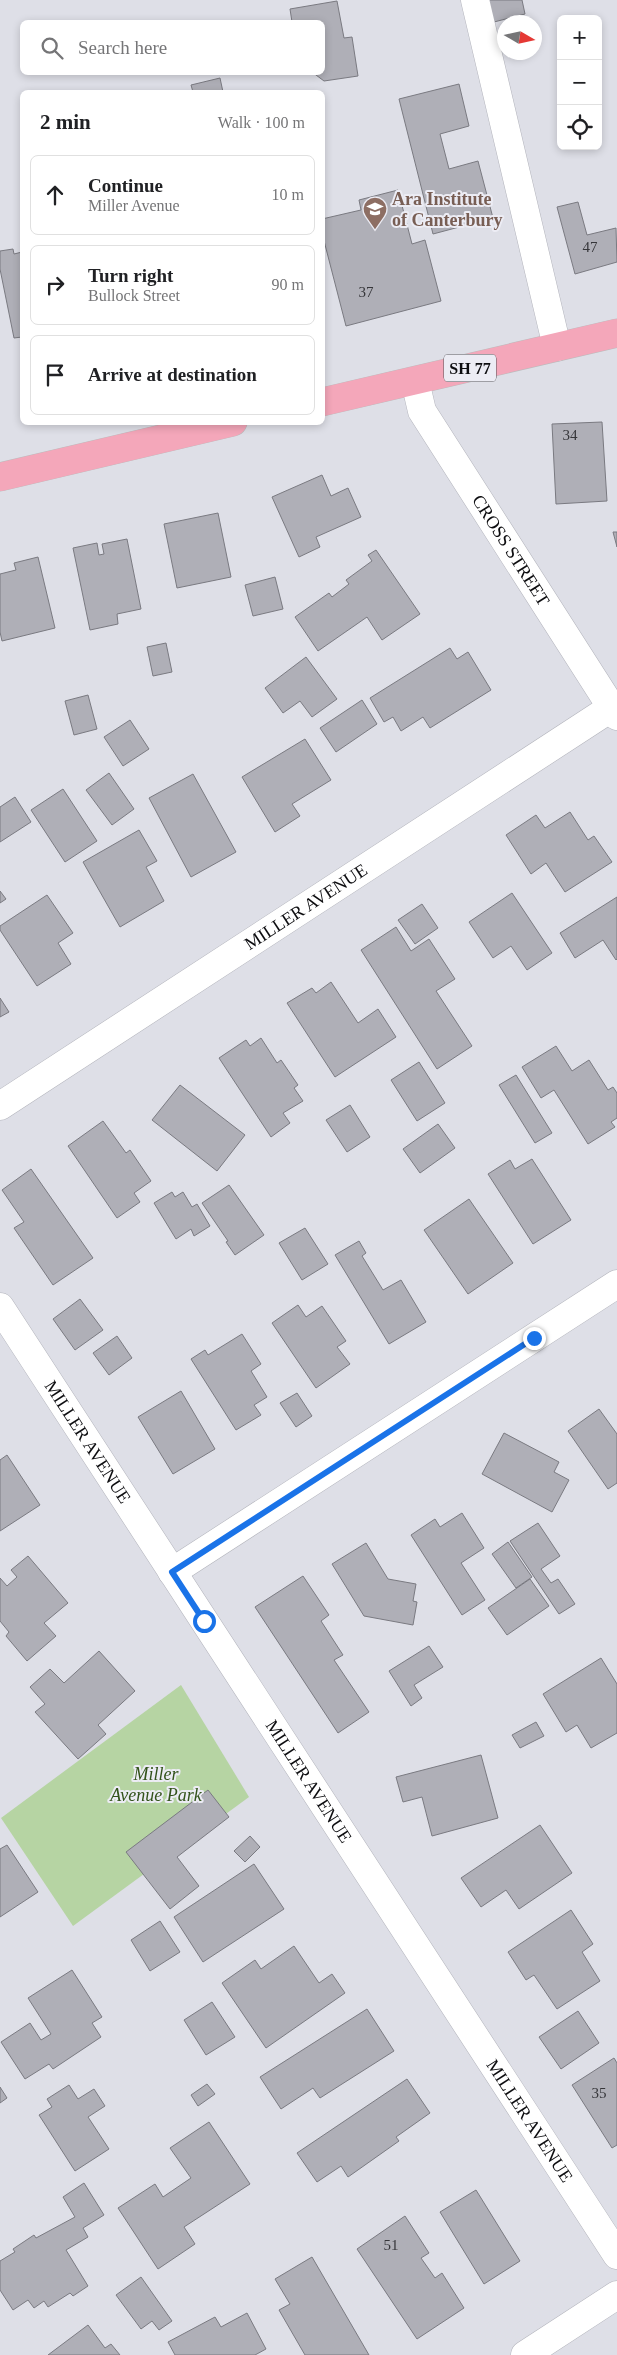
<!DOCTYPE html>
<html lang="en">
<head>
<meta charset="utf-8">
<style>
  body { margin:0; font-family:"Times New Roman",serif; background:#f6f6f6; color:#202124 }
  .controls { position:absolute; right:15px; top:15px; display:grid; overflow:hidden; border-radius:8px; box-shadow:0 2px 8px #0003 }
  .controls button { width:45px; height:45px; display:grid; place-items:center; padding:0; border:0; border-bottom:1px solid #e0e0e0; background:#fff; color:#202124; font:25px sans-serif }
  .compass { position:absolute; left:497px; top:15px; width:45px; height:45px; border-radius:50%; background:#fff; box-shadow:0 2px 8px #0003; rotate:99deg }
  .stop { position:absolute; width:15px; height:15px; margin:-11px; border:4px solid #1a73e8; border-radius:50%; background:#fff }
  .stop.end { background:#1a73e8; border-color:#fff; box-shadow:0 1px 5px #0008 }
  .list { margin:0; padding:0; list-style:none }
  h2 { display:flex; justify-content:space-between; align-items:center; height:65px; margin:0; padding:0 20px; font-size:21px }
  h2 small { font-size:16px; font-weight:400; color:#757577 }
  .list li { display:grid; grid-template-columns:32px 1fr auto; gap:15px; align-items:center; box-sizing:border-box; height:80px; margin:0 10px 10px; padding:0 10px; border:1px solid #e0e0e0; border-radius:8px }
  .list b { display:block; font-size:19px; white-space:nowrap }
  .list p { margin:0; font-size:16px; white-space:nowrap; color:#757577 }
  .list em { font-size:16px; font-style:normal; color:#757577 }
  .icon { flex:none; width:28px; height:28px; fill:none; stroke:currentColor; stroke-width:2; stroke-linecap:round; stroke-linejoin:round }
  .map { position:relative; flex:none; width:617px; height:2355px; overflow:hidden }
  .search { position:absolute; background:#fff; box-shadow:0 2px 8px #0003; left:20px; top:20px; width:305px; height:55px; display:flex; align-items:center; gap:12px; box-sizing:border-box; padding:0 18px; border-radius:8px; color:#757577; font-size:19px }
  .panel { position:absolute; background:#fff; box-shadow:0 2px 8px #0003; left:20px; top:90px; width:305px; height:335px; border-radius:8px }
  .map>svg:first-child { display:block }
</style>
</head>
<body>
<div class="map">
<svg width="617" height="2355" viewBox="0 0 617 2355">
  <rect width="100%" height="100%" fill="#dedfe7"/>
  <!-- green -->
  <path fill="#b6d4a3" d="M181,1685L249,1797L73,1926L1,1818Z"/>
  <!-- building -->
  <path fill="#afafb7" stroke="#7a7a81" d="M488,0H522L525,14L494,22Z
    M337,1L344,38L352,37L358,76L324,81L312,72H322V22H292L290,9Z
    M220,78L223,92H193L191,85Z
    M459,84L469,126L440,134L449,169L478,161L493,218L433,234L399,99Z
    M398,190L412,244L425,240L441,301L346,326L322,233V219L361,210L359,200Z
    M578,202L587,235L616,228L617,262L575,274L557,207Z
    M13,249L14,254L22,252V337L14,338L0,269V251Z
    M602,422L607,501L556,504L552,424Z
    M322,475L331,496L348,488L361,517L316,537L320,547L299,557L272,497Z
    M218,513L231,577L177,588L164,524Z
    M613,532H617V547Z
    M127,539L141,609L117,614L118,624L90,630L73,548L97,543L99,555L104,554L102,544Z
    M376,550L420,614L382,640L367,617L318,651L295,617L329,593L332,597L349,584L346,580L372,561L368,555Z
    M38,557L55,628L2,641L0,632V574L16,570L14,563Z
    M275,577L283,609L253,616L245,585Z
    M166,643L172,672L153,676L147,647Z
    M450,648L457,659L468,652L491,690L430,728L423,717L401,731L393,717L384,722L370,698Z
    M306,657L337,699L312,717L300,701L283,713L265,688Z
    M88,695L97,729L74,735L65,701Z
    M362,700L377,724L336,752L320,728Z
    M130,720L149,749L123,766L104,737Z
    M305,739L331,780L292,804L300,816L275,832L242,777Z
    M109,773L134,809L112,825L86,790Z
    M193,774L236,852L191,877L149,798Z
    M63,789L97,841L65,862L31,810Z
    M15,797L31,822L0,842V807Z
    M570,812L588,840L594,836L612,862L565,892L546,863L531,874L506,835L536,815L545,828Z
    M139,830L157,861L146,867L164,901L120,927L83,862Z
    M0,891L6,899L0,903Z
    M512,893L552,953L527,970L511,946L493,958L469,922Z
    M47,895L73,933L58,943L71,964L37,986L0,930V926Z
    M617,897V959L616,960L603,940L575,958L560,933Z
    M422,904L438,928L415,944L398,920Z
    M396,927L411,951L429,939L455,979L436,991L472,1046L437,1069L361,950Z
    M331,982L358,1023L378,1009L396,1037L335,1077L287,1003L312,988L316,993Z
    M0,998L9,1012L0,1017Z
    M261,1038L277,1063L281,1060L298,1085L294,1088L303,1101L283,1113L290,1123L271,1137L219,1058L246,1040L250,1046Z
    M556,1046L572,1071L589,1060L608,1090L613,1087L617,1093V1118L611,1122L615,1127L588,1144L554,1090L541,1098L522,1067Z
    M419,1062L445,1103L417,1121L391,1080Z
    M516,1075L552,1133L535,1143L499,1085Z
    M180,1085L245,1135L217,1171L152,1120Z
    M350,1105L370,1137L347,1152L326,1120Z
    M103,1121L126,1153L130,1150L151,1181L134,1193L140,1202L117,1218L68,1146Z
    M438,1124L455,1148L420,1173L403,1149Z
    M532,1159L571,1220L533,1244L488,1174L510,1160L515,1169Z
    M31,1169L93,1258L53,1285L14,1228L24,1222L2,1190Z
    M229,1185L264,1235L235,1255L226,1242L228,1241L202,1203Z
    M172,1192L175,1197L183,1192L192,1207L197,1204L210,1226L194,1236L191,1229L176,1239L154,1203Z
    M469,1199L513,1263L468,1294L424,1230Z
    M305,1228L328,1264L302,1280L279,1243Z
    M359,1241L366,1253L362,1256L383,1290L401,1280L426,1322L389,1344L335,1255Z
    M80,1299L103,1330L75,1350L53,1319Z
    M298,1305L306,1317L322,1306L346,1341L337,1347L350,1364L316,1388L272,1323Z
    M242,1334L261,1364L251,1371L267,1397L254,1405L261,1415L236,1430L191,1359L205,1350L208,1355Z
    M117,1336L132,1358L109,1375L93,1353Z
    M181,1391L215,1449L173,1474L138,1417Z
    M297,1393L312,1416L296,1427L280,1403Z
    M599,1409L617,1434V1483L608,1489L568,1431Z
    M504,1433L559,1462L554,1472L569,1480L552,1512L482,1474Z
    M7,1455L40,1505L0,1531V1460Z
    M462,1513L484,1548L461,1563L485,1600L462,1615L411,1535L435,1519L440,1527Z
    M538,1523L560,1556L541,1569L551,1583L558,1579L575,1604L559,1614L510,1541Z
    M508,1542L532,1577L516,1588L492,1554Z
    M366,1543L388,1579L416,1584L413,1601L417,1602L413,1625L364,1616L332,1564Z
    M28,1556L68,1603L44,1623L56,1636L27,1661L6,1636L9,1632L0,1621V1578L7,1586L17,1577L11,1570Z
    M303,1576L329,1615L321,1621L343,1655L334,1660L369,1712L338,1733L255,1607Z
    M530,1579L549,1606L507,1635L488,1608Z
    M429,1646L443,1667L414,1685L422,1698L411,1706L389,1671Z
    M99,1651L135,1691L98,1725L106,1734L78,1759L35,1712L45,1704L30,1687L50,1669L64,1683Z
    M601,1658L617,1684V1733L591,1748L577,1725L566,1732L543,1694Z
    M536,1722L544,1736L520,1748L512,1735Z
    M481,1755L498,1818L432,1836L422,1797L403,1802L396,1777Z
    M208,1790L229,1817L177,1857L199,1886L170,1909L126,1852Z
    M540,1825L572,1873L519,1909L506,1890L481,1907L461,1878Z
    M250,1836L260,1847L245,1862L234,1851Z
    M7,1845L38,1892L0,1917V1849Z
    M254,1864L284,1909L203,1962L174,1917Z
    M571,1910L593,1944L582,1952L600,1981L557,2009L534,1975L526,1980L508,1952Z
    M160,1921L180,1952L150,1971L131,1940Z
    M294,1946L319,1983L332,1974L345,1993L266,2048L222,1983L255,1960L261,1969Z
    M72,1970L102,2017L92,2023L101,2037L53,2069L49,2064L25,2079L1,2042L30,2023L41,2040L51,2034L28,1998Z
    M212,2002L235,2037L206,2055L184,2020Z
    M367,2009L394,2051L320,2098L313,2088L281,2109L260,2077Z
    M578,2011L599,2043L561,2069L539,2037Z
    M614,2058L617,2063V2145L612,2148L572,2085Z
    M407,2079L430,2113L396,2137L399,2141L348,2177L341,2166L317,2182L297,2153Z
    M207,2084L215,2094L198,2106L191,2095Z
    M69,2085L78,2099L94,2089L105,2106L88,2117L109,2149L75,2171L39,2115L52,2107L47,2099Z
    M0,2087L7,2098L0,2103Z
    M209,2122L250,2184L184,2227L195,2244L158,2269L118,2208L155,2184L163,2197L191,2178L170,2148Z
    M84,2183L104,2215L83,2228L88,2237L66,2250L88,2286L73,2296L70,2293L48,2307L44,2301L34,2308L28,2300L13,2310L0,2290V2261L15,2252L13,2249L34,2235L36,2238L75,2217L63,2197Z
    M476,2190L520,2261L484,2284L440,2212Z
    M405,2216L429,2253L421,2258L435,2278L442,2273L464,2308L417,2339L357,2249Z
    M312,2257L369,2355H305L279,2310L290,2304L275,2279Z
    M141,2277L172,2321L159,2330L152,2321L141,2329L116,2295Z
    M247,2313L266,2349L255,2355H175L168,2342L215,2317L221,2327Z
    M88,2325L105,2348L111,2344L120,2355H48Z"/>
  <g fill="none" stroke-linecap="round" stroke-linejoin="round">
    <defs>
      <g id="minor">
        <path d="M475,0L557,347"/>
        <path id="s1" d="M415,381L422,411L617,716"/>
        <path id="s2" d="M0,1106L611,708"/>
        <path id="s3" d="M0,1307L617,2255"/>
        <path d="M172,1572L617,1284"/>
        <path d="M525,2355L617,2295"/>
      </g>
      <path id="major" d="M322,402L617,333
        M0,477L233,422"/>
    </defs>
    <!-- minor casing -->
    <use href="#minor" stroke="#b3b4bc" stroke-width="29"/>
    <!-- major casing -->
    <use href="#major" stroke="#bbbbbc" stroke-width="29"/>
    <!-- minor -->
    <use href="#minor" stroke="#fff" stroke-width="28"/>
    <!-- major -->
    <use href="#major" stroke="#f4a7ba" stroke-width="28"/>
  </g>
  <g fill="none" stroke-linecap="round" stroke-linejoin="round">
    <!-- route -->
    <path stroke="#1a73e8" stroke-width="6" d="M204,1621L172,1572L534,1338"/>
  </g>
  <!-- icons -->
  <defs>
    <symbol id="university-pin" viewBox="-11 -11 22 30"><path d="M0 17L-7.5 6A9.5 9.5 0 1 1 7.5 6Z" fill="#8d6e63" stroke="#ececf4"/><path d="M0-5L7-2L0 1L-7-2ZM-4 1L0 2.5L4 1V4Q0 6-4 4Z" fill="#fff"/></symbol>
  </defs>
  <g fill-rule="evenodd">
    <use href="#university-pin" x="361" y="195" width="28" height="38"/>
  </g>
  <g text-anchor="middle" stroke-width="4" stroke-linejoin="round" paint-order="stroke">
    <!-- number labels -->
    <g font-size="15" fill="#36363a">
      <text x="590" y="252">47</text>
      <text x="366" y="297">37</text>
      <text x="570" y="440">34</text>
      <text x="599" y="2098">35</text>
      <text x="391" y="2250">51</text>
    </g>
    <!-- shield labels -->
    <rect fill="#ececf4" stroke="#505054" stroke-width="1" x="444" y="354.5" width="52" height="27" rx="4"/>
    <g font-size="16" font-weight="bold" fill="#0d0d10">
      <text x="470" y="374">SH 77</text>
    </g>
    <!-- education labels -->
    <g font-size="18" font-weight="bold" fill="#785e54" stroke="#ececf4" text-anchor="start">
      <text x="392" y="205">Ara Institute<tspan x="392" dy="21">of Canterbury</tspan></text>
    </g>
    <!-- street labels -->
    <g font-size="18" fill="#0d0d10" stroke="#ececf4">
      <text dy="6" stroke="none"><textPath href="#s1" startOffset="196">CROSS STREET</textPath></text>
      <text dy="6" stroke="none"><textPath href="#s2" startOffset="365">MILLER AVENUE</textPath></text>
      <text dy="6" stroke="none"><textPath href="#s3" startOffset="161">MILLER AVENUE</textPath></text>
      <text dy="6" stroke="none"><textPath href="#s3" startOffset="566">MILLER AVENUE</textPath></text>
      <text dy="6" stroke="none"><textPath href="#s3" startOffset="971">MILLER AVENUE</textPath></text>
    </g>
    <!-- park labels -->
    <g font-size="18" font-style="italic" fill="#33531b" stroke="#ececf4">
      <text x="156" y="1780">Miller<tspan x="156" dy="21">Avenue Park</tspan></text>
    </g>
  </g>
</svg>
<div class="controls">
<button>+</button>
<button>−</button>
<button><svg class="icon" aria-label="locate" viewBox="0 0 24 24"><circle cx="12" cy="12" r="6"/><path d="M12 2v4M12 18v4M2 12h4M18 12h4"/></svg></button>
</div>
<svg class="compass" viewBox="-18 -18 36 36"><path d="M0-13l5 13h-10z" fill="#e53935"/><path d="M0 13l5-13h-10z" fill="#757577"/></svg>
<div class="stop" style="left:204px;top:1621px"></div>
<div class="stop end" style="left:534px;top:1338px"></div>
<div class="search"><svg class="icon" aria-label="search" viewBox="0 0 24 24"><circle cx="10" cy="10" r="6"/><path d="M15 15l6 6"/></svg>Search here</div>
<section class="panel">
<h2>2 min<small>Walk · 100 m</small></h2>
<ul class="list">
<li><svg class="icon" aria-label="ahead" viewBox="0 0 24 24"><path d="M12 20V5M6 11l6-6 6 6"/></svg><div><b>Continue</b><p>Miller Avenue</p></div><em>10 m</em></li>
<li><svg class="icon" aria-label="right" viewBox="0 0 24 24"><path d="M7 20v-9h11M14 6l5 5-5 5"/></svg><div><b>Turn right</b><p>Bullock Street</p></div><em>90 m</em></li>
<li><svg class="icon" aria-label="arrive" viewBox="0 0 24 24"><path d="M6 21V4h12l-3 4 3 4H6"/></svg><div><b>Arrive at destination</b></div></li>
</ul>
</section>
</div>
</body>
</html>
